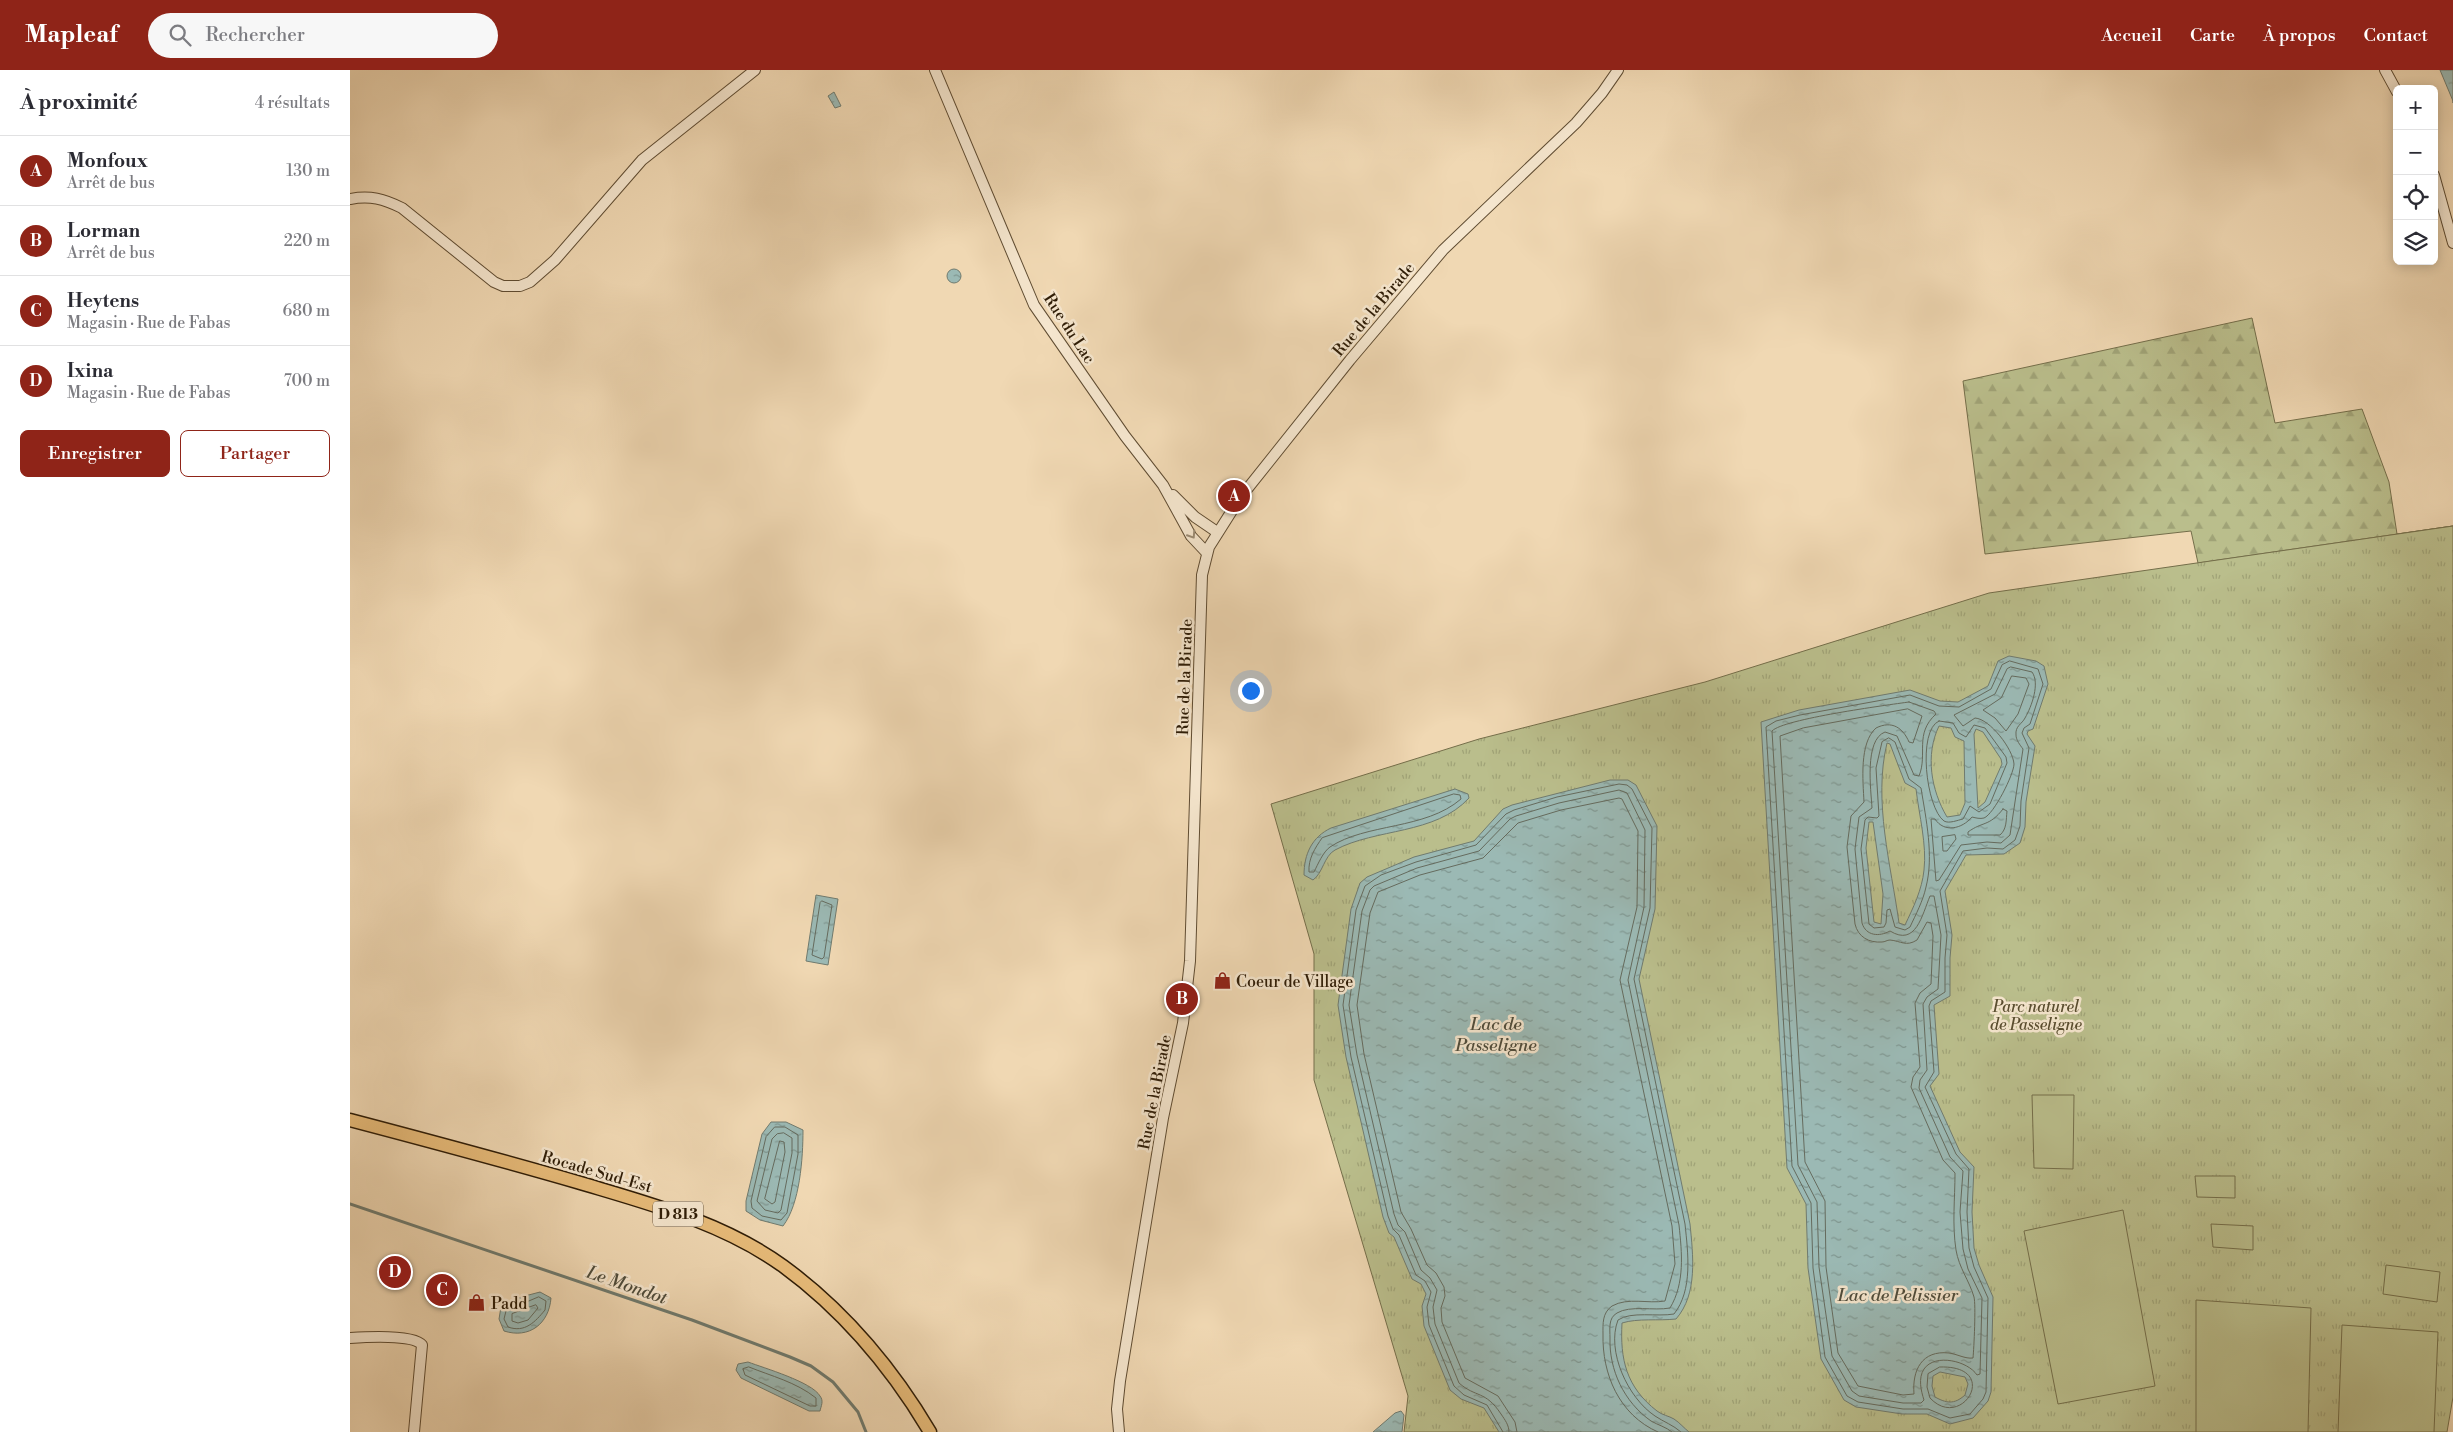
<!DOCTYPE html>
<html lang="fr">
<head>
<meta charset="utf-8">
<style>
  body { margin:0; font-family:"Libre Bodoni",serif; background:#f7f7f7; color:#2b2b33 }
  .controls { position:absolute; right:15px; top:15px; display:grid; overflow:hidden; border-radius:8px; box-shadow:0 2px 12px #0003 }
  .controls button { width:45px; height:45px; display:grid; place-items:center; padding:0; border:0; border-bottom:1px solid #e1e1e2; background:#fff; color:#2b2b33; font:25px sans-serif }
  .you { position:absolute; left:900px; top:620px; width:18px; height:18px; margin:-12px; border:4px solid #fff; border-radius:50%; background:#1a73e8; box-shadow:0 0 0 8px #1a73e833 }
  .badge { display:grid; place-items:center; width:32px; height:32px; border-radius:50%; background:#8f2418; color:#fff; font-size:16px; font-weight:700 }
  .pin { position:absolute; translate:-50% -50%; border:2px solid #fff; box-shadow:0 1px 5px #0006 }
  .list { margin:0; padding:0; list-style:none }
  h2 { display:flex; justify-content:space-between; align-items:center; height:65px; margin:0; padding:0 20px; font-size:21px }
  h2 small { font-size:16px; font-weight:400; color:#7c7c81 }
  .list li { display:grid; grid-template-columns:32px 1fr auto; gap:15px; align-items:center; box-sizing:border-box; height:70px; padding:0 20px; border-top:1px solid #e1e1e2 }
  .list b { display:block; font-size:19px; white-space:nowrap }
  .list p { margin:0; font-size:16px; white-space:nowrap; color:#7c7c81 }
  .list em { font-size:16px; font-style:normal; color:#7c7c81 }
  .actions { display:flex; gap:10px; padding:15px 20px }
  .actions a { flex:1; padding:11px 0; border:1px solid #8f2418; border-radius:8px; text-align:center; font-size:18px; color:#8f2418 }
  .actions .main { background:#8f2418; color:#fff }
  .icon { flex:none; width:28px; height:28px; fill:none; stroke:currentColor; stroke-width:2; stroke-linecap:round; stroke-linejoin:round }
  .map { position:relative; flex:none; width:2103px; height:1362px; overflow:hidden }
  header { display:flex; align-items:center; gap:30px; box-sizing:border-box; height:70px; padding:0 25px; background:#8f2418; color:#fff }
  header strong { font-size:24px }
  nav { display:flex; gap:28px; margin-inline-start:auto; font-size:18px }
  .search { width:350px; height:45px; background:#f7f7f7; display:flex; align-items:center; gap:12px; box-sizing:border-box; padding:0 18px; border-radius:28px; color:#7c7c81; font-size:19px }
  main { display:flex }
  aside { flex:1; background:#fff }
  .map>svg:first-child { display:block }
</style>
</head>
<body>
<header>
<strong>Mapleaf</strong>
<div class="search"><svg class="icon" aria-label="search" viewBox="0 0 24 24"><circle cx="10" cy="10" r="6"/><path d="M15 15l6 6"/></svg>Rechercher</div>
<nav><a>Accueil</a><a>Carte</a><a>À propos</a><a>Contact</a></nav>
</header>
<main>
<aside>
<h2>À proximité<small>4 résultats</small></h2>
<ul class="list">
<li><span class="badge">A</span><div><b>Monfoux</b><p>Arrêt de bus</p></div><em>130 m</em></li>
<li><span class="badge">B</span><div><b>Lorman</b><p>Arrêt de bus</p></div><em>220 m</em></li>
<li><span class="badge">C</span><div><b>Heytens</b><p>Magasin · Rue de Fabas</p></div><em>680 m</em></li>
<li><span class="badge">D</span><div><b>Ixina</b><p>Magasin · Rue de Fabas</p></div><em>700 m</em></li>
</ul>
<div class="actions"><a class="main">Enregistrer</a><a>Partager</a></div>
</aside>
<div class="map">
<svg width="2103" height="1362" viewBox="0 0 2103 1362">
  <defs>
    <pattern id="forest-firs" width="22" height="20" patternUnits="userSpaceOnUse" patternTransform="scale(1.25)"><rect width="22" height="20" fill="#babe8c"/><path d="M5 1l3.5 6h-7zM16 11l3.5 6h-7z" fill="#a0a377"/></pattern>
    <pattern id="park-tufts" width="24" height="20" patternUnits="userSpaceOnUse" patternTransform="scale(1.25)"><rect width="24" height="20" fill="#babe8c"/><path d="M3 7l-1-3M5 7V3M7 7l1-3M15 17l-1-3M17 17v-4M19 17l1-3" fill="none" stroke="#a0a377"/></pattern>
    <pattern id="water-ripples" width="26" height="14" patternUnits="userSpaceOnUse" patternTransform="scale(1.25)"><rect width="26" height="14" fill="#9bb9b4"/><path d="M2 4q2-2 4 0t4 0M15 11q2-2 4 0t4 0" fill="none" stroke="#7f9690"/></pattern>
  </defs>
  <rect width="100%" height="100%" fill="#f0d8b3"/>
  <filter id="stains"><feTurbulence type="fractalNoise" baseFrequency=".004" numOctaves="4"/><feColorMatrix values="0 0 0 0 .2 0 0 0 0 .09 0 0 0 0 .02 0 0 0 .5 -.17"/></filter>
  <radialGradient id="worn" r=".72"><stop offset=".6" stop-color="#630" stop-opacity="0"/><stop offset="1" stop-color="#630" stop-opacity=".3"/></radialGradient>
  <!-- forest -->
  <path fill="url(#forest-firs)" stroke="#746e4a" d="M1902,248L1925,353L2012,339L2039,412L2047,464L2103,456L1848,493L1841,461L1635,484L1613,311Z"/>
  <!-- park -->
  <path fill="url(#park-tufts)" stroke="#746e4a" d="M2103,456V1327L2097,1362H1054L1058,1326L964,1010V884L921,734L1129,669L1355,612L1639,523Z"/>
  <!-- pitch -->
  <path fill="#babe8c" stroke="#746e4a" d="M1682,1025H1724L1723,1099L1684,1098Z
    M1845,1106H1885V1128L1847,1127Z
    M1773,1140L1805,1316L1708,1334L1674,1161Z
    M1861,1154L1903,1156V1180L1863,1177Z
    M2036,1195L2090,1202L2087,1232L2033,1224Z
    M1846,1230L1961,1238L1958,1362H1846Z
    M1992,1255L2088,1262L2084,1362H1988Z"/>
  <!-- water -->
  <path fill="url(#water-ripples)" stroke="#707b6f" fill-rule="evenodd" d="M2090,0H2103V33V31Z
    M484,22L491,36L485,38L478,26Z
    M597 206a7 7 0 1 1 14 0a7 7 0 1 1-14 0Z
    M1659,586L1686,591L1694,596L1698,614L1683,659L1678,661L1677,664L1685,676L1676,732L1675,757L1670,773L1654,784L1616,785L1595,821L1602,865L1600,888V926L1584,935L1589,1004L1580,1016L1610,1082L1624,1097L1622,1142L1624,1178L1629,1195L1643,1227L1641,1322L1638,1331L1623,1348L1600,1354L1577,1344H1552L1506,1337L1494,1330L1471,1289L1458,1198L1456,1134L1437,1098L1411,652L1449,640L1560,620L1590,631L1608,632L1638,616L1648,591ZM1589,656L1601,658L1605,667L1614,671L1615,733L1610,745L1597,747C1581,720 1575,685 1589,656ZM1626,659L1633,662L1651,689L1652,694L1635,732L1628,738L1624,664ZM1537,673L1540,674L1555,713L1566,719C1569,745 1577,775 1574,800C1572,820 1563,838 1555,855L1549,853C1541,795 1523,731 1537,673ZM1519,752H1523L1533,824L1531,854L1524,852L1516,778ZM1590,1302L1615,1307L1618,1314L1615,1325C1604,1335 1596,1333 1585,1327L1582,1316L1583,1306Z
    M1260,710H1278L1286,715L1307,756L1305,839L1289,909L1340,1154C1343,1185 1348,1224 1326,1249C1308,1251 1288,1248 1272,1253C1270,1289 1276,1317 1307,1341C1312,1345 1319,1346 1324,1349C1330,1353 1334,1358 1339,1362H1149L1134,1338L1111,1329L1100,1320L1074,1256L1072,1236L1076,1224L1071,1214L1062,1209L1044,1167L1039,1163L1033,1147L996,987L988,935L1001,839L1010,813L1017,807L1064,787L1124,771L1153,739L1162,735Z
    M1105,719L1118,724L1119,728C1085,765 1026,758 985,780C974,786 973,803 963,810L954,805C954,784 962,767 981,758Z
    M466,825L488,829L478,895L456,891Z
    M421,1052H436L453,1060C453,1088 450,1134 433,1156L410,1150L396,1141V1131L412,1064Z
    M190,1222L201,1228C199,1254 179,1269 154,1261L149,1249L151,1237L171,1227Z
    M398,1292C414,1298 462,1312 470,1326C474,1331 471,1336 470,1341H459L391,1308L386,1300L388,1294Z
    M1051,1341L1054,1345L1052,1362H1023L1045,1343Z"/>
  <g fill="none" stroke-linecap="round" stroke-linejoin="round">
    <!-- shore -->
    <path stroke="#656b5e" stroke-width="1" d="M1660,591L1688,599L1693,614L1680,654L1674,658L1672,663L1679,678L1671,731L1670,756L1665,770L1653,779L1637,778L1613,781L1590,821L1597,865L1595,888V922L1581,931L1579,936L1584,1002L1575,1017L1606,1084L1619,1099L1617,1142L1619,1178L1624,1197L1638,1228L1636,1322L1633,1329L1620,1344L1600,1348L1578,1339H1553L1508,1332L1497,1326L1475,1287L1463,1198L1461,1133L1442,1096L1416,657L1426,651L1450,645L1560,625L1589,636L1609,637L1641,619L1652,595Z
      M1661,597L1682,602C1690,613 1682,636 1675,648C1672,654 1665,656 1666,665C1666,670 1670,675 1673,679L1660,765L1651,773L1637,772L1611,775L1589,810L1586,811L1581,749H1585C1594,763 1612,759 1622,747C1626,748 1630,749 1634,748C1644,744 1664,704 1664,694C1663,679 1640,649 1625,648L1613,656L1604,645L1645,624L1657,599Z
      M1662,606L1676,608L1679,614L1668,644L1656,661L1645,648L1633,640L1651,628Z
      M1559,632L1584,641L1586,644C1564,664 1578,684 1569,706L1564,705L1547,666L1535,662C1514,670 1521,720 1522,738L1509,747L1505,779L1512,853C1516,866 1529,867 1540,861C1566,877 1572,845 1580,826H1584L1591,865L1588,919L1577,927L1573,934L1577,1000L1570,1010L1569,1018L1600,1087L1613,1101L1610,1142L1613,1179L1618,1199L1632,1228L1630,1304L1627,1305C1618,1291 1585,1283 1574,1299C1568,1308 1571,1321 1574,1330L1571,1333H1553L1509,1326L1502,1321L1482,1286L1469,1197L1467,1132L1448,1095L1422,661C1433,649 1537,635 1559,632Z
      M1558,639L1572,646L1563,673L1559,672C1553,658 1542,650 1526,658C1509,673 1513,711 1514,732L1501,746L1497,777L1505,854C1508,867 1519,873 1532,872C1535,872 1537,870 1540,870C1551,871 1556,877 1567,870L1577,852L1581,853L1583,866L1581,914L1570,923L1565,933L1570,997L1563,1007L1561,1017L1593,1090L1605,1103C1605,1129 1602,1154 1606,1180C1609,1198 1619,1210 1624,1227C1626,1235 1624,1278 1623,1288C1615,1289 1607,1284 1599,1283C1572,1280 1562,1300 1564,1324L1553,1325L1508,1316L1488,1283L1476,1197L1475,1131L1455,1092L1430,666L1453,658Z
      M1589,651L1603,653L1609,663L1616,667L1624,655L1635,658L1656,687L1657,693L1640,734L1629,742L1620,736L1613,749C1608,750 1599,754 1594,751C1576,738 1567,660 1589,651Z
      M1539,668L1545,672L1559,709L1571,718C1576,749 1584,786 1576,817C1573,831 1566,844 1560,857L1555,860L1545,857L1540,839L1537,840L1536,853L1534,857L1524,858L1519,854L1511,779L1515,750L1518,747L1527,748L1529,746L1526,698L1532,672Z
      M1104,724L1110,725L1111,729C1075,760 1016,753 980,777C973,782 968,794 964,802H959C958,789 965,778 972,768Z
      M1653,739L1657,741C1656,750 1657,759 1650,765H1618V762C1633,751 1639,757 1653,739Z
      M1605,765L1606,769L1597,781H1593L1592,767Z
      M472,831L482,835L474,887L472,889L462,885L470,833Z
      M425,1057H435L448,1065V1084L437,1143L431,1150L412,1146L402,1138L401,1131L416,1067Z
      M434,1063L442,1068V1083L431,1140L428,1143L415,1140L407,1131L422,1069L427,1064Z
      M430,1071L434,1072L435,1082L425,1132L422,1134L415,1129Z
      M189,1227L196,1231L195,1240C185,1252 175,1263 158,1257L154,1249L156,1241Z
      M186,1235L188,1238L178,1250L168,1253L162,1251V1244Z
      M399,1297C421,1306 446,1312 466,1328V1336H460L395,1305L393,1299Z
      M1590,1297C1652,1295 1612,1362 1580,1328L1577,1317L1578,1304Z
      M1153,1362L1137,1335L1114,1325L1104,1316L1079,1255L1077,1237L1081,1222L1075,1211L1066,1205L1049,1165L1043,1159L1038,1146L1001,987L993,935L1006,840L1015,816L1031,805L1066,792L1126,775L1156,744L1164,740L1207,727L1269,714L1277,715L1282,719L1302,758L1300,838L1284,909L1335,1154C1338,1183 1343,1220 1324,1244C1307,1247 1281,1241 1268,1250C1256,1281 1278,1328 1305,1346C1314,1352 1323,1355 1331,1362
      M1159,1362C1159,1355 1155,1350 1151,1344C1135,1320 1126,1328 1109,1313L1085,1254L1083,1237L1087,1220L1080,1208L1071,1200L1055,1162L1048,1155L1044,1144L1007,985L999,935L1012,841L1020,820L1024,816L1067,798L1129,781L1160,749L1166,746L1209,733L1269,720L1277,723L1295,760L1294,837L1278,910L1329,1155C1332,1183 1335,1213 1320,1238C1304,1241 1280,1235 1267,1243C1258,1248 1260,1259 1260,1268C1259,1300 1274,1332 1301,1351C1308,1355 1316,1357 1322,1362
      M1167,1362L1165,1352L1148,1326L1115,1308L1092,1252L1091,1238L1095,1226L1094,1217L1086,1203L1077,1195L1061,1159L1051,1142L1014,984L1007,935L1020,843L1028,822L1070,805L1133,788L1168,753L1211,740L1269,728L1272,729L1288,761L1287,837L1270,910L1322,1156L1325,1194L1315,1231C1298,1234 1278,1227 1262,1236C1252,1243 1253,1254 1253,1264C1252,1304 1269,1345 1308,1362"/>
    <!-- stream -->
    <path stroke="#707b6f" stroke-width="3" d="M0,1134L342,1250L440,1287L461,1296L483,1312L508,1342L516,1362"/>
    <defs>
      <path id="minor" d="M585,0L684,235L775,366L813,415L841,466L856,482
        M2035,0L2047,22
        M2084,105L2103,173
        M0,129C20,125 34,129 52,138L144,212L153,216H170L180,212L205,190L292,90L405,0
        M823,425L845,447L867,462
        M0,1268C15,1267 64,1264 72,1275L64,1362
        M769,1362L767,1339L770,1311L813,1048L833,953L840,891L852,505L859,477L890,428L1000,290L1093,180L1226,53L1252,23L1268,0"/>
      <path id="major" d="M0,1050C76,1070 151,1090 227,1112C297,1133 372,1152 433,1196C493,1240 542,1298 580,1362"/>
    </defs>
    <!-- minor casing -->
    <use href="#minor" stroke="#5f4c32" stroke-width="12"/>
    <!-- major casing -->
    <use href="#major" stroke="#2f1d07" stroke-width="15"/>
    <!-- minor -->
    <use href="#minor" stroke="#f5e6ce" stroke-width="10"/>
    <!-- major -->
    <use href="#major" stroke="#e8bc7a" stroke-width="12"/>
  </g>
  <!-- one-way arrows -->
  <defs><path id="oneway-chevron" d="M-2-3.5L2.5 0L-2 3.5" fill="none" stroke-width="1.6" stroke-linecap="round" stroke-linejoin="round" transform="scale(1.25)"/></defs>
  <use stroke="#9c8c74" href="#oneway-chevron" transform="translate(842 465) rotate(57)"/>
  <!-- icons -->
  <defs>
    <symbol id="shop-bare" viewBox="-9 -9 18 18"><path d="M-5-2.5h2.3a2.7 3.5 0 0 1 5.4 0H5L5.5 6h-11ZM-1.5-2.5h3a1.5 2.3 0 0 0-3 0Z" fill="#8f2418" stroke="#f5e6ce" stroke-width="2.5" paint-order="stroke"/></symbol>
  </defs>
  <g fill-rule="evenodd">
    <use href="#shop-bare" x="860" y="898" width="25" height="25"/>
    <use href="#shop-bare" x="114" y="1220" width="25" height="25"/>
  </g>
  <g text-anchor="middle" stroke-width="5" stroke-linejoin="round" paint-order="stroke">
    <!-- shield labels -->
    <rect fill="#f5e6ce" stroke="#6a5943" stroke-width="1" x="303" y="1131.5" width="50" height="25" rx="4"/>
    <g font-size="15" font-weight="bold" fill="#2f1d07">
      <text x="328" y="1149">D 813</text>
    </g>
    <!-- street labels -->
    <g font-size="16" fill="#2f1d07" stroke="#f5e6ce">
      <text transform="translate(1023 239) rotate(-50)" y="6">Rue de la Birade</text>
      <text transform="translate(720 258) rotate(57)" y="6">Rue du Lac</text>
      <text transform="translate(834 607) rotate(-88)" y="6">Rue de la Birade</text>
      <text transform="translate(804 1022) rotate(-79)" y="6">Rue de la Birade</text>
      <text transform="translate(247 1101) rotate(16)" y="6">Rocade Sud-Est</text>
    </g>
    <!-- poi labels -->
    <g font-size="16" fill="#2f1d07" stroke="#f5e6ce" text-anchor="start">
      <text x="886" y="917">Coeur de Village</text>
      <text x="141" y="1239">Padd</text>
    </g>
    <!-- park labels -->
    <g font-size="16" font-style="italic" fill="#594d2f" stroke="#f5e6ce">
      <text x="1686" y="942">Parc naturel<tspan x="1686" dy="18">de Passeligne</tspan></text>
    </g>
    <!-- water labels -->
    <g font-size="18" font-style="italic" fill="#4f4c3b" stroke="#f5e6ce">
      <text x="1146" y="960">Lac de<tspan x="1146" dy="21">Passeligne</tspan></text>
      <text transform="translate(277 1215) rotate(19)" y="6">Le Mondot</text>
      <text x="1548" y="1231">Lac de Pelissier</text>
    </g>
  </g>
  <rect width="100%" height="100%" filter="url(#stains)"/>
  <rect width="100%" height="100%" fill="url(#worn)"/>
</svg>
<div class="controls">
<button>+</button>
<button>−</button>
<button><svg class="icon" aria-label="locate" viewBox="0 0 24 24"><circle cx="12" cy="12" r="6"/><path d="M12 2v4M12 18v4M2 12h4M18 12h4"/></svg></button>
<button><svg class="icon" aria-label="layers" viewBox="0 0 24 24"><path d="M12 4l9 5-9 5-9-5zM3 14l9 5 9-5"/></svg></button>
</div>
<div class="you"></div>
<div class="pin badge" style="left:884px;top:426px">A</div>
<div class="pin badge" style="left:832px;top:929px">B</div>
<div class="pin badge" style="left:92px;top:1220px">C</div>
<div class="pin badge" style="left:45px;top:1202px">D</div>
</div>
</main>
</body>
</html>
